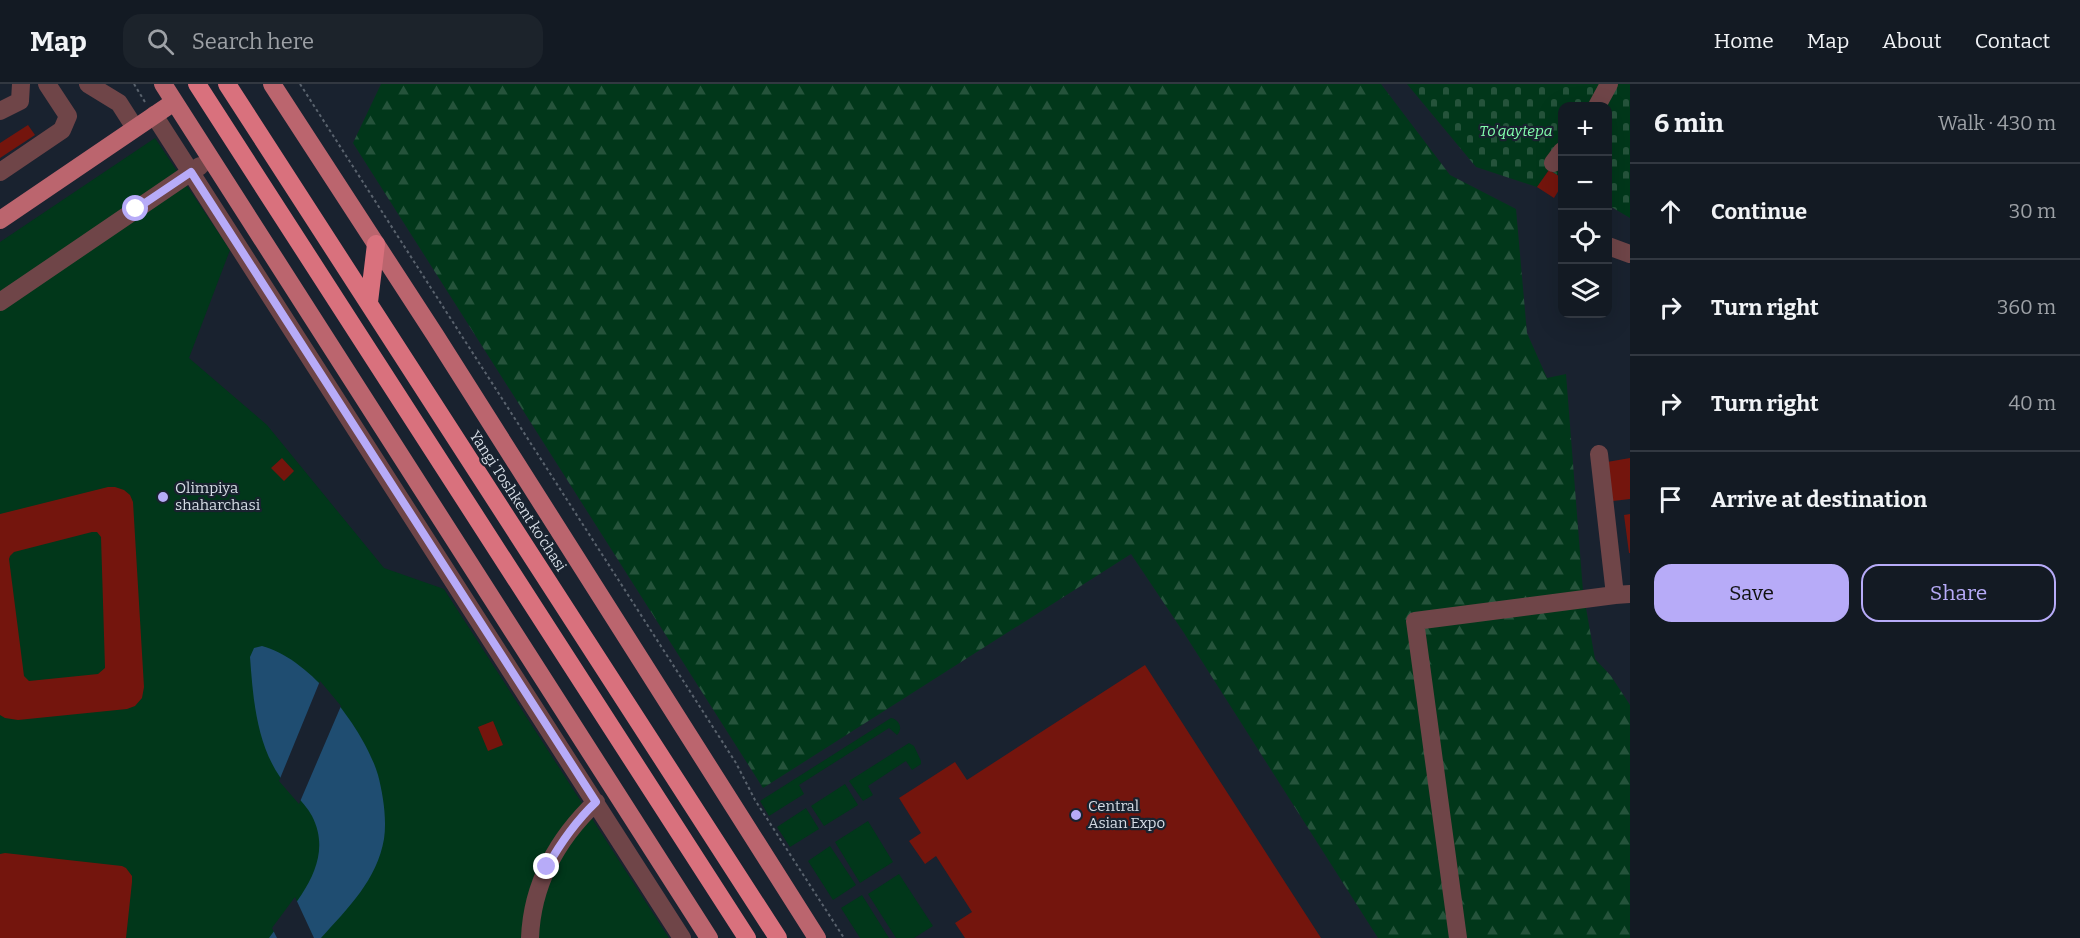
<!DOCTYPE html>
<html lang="en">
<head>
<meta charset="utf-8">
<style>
  body { margin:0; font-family:Bitter,serif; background:#1c232b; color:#f1f3f6 }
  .controls { position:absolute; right:18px; top:18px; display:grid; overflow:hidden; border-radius:12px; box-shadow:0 6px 24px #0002 }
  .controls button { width:54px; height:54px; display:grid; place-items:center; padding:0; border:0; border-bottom:2px solid #323841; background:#131a23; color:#f1f3f6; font:30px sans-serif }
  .stop { position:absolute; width:18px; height:18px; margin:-14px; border:4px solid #b7abf8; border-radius:50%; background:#fff }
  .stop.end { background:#b7abf8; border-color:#fff; box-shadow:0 2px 6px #0008 }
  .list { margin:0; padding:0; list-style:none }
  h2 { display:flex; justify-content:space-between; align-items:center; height:78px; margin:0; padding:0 24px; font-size:26px }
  h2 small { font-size:20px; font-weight:400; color:#9da1a6 }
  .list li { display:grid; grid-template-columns:39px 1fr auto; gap:18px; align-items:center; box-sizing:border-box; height:96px; padding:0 24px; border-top:2px solid #323841 }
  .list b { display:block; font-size:22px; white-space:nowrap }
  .list em { font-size:20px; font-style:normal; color:#9da1a6 }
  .actions { display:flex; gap:12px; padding:18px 24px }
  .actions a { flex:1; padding:14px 0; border:2px solid #b7abf8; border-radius:18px; text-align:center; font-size:21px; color:#b7abf8 }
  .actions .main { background:#b7abf8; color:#111 }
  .icon { flex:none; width:33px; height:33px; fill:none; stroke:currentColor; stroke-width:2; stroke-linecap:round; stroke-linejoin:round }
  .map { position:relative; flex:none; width:1630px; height:854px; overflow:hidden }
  header { display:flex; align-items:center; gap:36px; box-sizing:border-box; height:84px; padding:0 30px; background:#131a23; border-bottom:2px solid #323841 }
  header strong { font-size:28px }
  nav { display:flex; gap:33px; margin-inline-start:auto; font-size:21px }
  .search { width:420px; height:54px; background:#1c232b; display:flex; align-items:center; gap:15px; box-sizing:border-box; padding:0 21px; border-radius:18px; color:#9da1a6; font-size:22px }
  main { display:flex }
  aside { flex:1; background:#131a23 }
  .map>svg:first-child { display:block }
</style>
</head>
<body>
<header>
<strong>Map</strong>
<div class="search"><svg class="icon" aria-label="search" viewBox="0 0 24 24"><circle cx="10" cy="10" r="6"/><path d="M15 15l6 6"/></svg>Search here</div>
<nav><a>Home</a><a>Map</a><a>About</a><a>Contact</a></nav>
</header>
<main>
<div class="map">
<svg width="1630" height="854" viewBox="0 0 1630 854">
  <defs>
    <pattern id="forest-firs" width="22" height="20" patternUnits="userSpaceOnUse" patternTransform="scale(1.5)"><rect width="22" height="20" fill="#01371a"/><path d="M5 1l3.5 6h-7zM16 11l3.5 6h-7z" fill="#25533b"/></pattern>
    <pattern id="cemetery-stones" width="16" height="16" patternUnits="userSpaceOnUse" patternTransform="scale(1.5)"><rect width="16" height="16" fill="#01371a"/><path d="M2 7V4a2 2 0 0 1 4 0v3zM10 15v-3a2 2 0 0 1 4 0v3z" fill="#25533b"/></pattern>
  </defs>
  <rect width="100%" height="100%" fill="#19222f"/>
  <!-- grass -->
  <path fill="#01371a" d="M155,54L230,166L189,274L267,341L384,484L444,505L669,854H0V158Z
    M891,634C900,636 903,645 897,651L889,644L799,701L804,710L769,732L760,717Z
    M909,659L914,662L921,677V680L912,686L906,677L868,702L873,711L863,717L849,697Z
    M845,700L858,721L824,742L811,722Z
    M806,724L819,745L790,763L777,743Z
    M868,737L893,778L860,799L835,758Z
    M830,762L856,801L833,816L808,777Z
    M899,790L933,842L914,854H896L868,810Z
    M862,811L889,854H860L841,824Z"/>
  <!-- forest -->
  <path fill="url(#forest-firs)" d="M381,0H1381L1450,91L1516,125L1527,249L1547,294L1566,290L1583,507L1595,575L1611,592L1630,621V854H1378L1184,549L1131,470L763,704L353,59Z"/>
  <!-- cemetery -->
  <path fill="url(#cemetery-stones)" d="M1407,0H1630V134L1608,121V22H1562V94L1549,86L1537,103L1476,83Z"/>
  <!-- water -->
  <path fill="#1f4d71" d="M262,562C310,574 365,646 378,691C383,710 387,735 384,755C377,796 348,824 321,854H269C295,819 336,779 312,732C304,717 289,706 280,693C256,658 253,613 250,573L254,564Z"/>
  <!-- pier -->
  <path fill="#19222f" d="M320,597L341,622L299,720L279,697Z
    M295,813L314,854H277L272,844Z"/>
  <!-- building -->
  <path fill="#74150d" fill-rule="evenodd" d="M28,41L35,51L0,74V59Z
    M1549,86L1562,94V101L1554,114L1537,103Z
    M282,374L294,387L284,397L271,384Z
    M1630,374V415L1613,417L1607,378Z
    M108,403H115L124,406L130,411L133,418L144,603L142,614L135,622L127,625L18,636L5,634L0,631V430ZM92,448H97L101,453L105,584L98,590L29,597L24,592L9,475L10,472L14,468Z
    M1630,430V469H1629L1624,431Z
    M1145,581L1321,854H965L955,839L972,828L936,772L925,780L909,757L921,749L899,714L955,678L967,696Z
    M493,637L503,661L488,667L478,643Z
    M5,769L122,782L126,784L132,792V798L126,854H0V770Z"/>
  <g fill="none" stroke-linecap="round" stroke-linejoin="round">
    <!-- path -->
    <path stroke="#5a636e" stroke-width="2" stroke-dasharray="3 3" stroke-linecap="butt" d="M134,0L145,18
      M300,0L736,679L755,716L844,854"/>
    <!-- minor -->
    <path stroke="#6f4548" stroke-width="18" d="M88,0L119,19L135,44
      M1597,22L1609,0
      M0,27L20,17L21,0
      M154,31L682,854
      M1553,79L1562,67
      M0,88L62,46L68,32L47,0
      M1608,162L1630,170
      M0,218L200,82
      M1599,370L1615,511L1630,510
      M530,854C532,800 558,754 596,718
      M1458,854L1415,537L1615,511"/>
    <!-- major -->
    <path stroke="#bb656e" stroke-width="18" d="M163,0L709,854
      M272,0L435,251L817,854
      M0,136L174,18"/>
    <!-- highway -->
    <path stroke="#d9717d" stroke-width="18" d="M197,0L747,854
      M227,0L778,854
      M369,218L376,160"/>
  </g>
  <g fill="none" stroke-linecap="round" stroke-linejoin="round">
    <!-- route -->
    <path stroke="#b7abf8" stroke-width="8" d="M136,125L191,88L596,718C575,738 561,758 547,783"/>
  </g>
  <!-- markers -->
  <g fill="#b7abf8" stroke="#19222f" stroke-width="2">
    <circle cx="163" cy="413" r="6"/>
    <circle cx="1076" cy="731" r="6"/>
  </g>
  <g text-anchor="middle" stroke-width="4.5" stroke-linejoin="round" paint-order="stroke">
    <!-- park labels -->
    <g font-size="15" font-style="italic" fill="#82ffad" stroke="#19222f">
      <text x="1516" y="52">To'qaytepa</text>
    </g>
    <!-- poi labels -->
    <g font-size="15" fill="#d5dce5" stroke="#19222f" text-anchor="start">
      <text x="175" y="409">Olimpiya<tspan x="175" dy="17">shaharchasi</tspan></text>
      <text x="1088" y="727">Central<tspan x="1088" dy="17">Asian Expo</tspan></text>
    </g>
    <!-- street labels -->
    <g font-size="15" fill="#d5dce5" stroke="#19222f">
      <text transform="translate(518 417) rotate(57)" y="5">Yangi Toshkent ko‘chasi</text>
    </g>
  </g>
</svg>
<div class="controls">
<button>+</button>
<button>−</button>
<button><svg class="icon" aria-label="locate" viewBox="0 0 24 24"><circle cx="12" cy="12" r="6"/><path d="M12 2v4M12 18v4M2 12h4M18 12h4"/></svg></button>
<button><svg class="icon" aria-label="layers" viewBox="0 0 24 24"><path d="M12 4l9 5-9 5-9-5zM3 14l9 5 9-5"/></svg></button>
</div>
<div class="stop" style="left:136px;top:125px"></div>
<div class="stop end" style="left:547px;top:783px"></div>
</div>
<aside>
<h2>6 min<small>Walk · 430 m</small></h2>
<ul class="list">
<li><svg class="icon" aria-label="ahead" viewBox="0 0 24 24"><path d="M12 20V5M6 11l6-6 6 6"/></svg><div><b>Continue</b></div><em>30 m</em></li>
<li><svg class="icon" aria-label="right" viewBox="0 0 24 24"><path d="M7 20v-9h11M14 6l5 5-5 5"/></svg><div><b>Turn right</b></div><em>360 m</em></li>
<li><svg class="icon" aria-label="right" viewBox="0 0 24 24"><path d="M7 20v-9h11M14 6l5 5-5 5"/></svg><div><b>Turn right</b></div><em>40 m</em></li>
<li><svg class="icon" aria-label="arrive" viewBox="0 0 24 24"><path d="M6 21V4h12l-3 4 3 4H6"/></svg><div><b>Arrive at destination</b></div></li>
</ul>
<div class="actions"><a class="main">Save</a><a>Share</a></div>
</aside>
</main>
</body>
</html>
